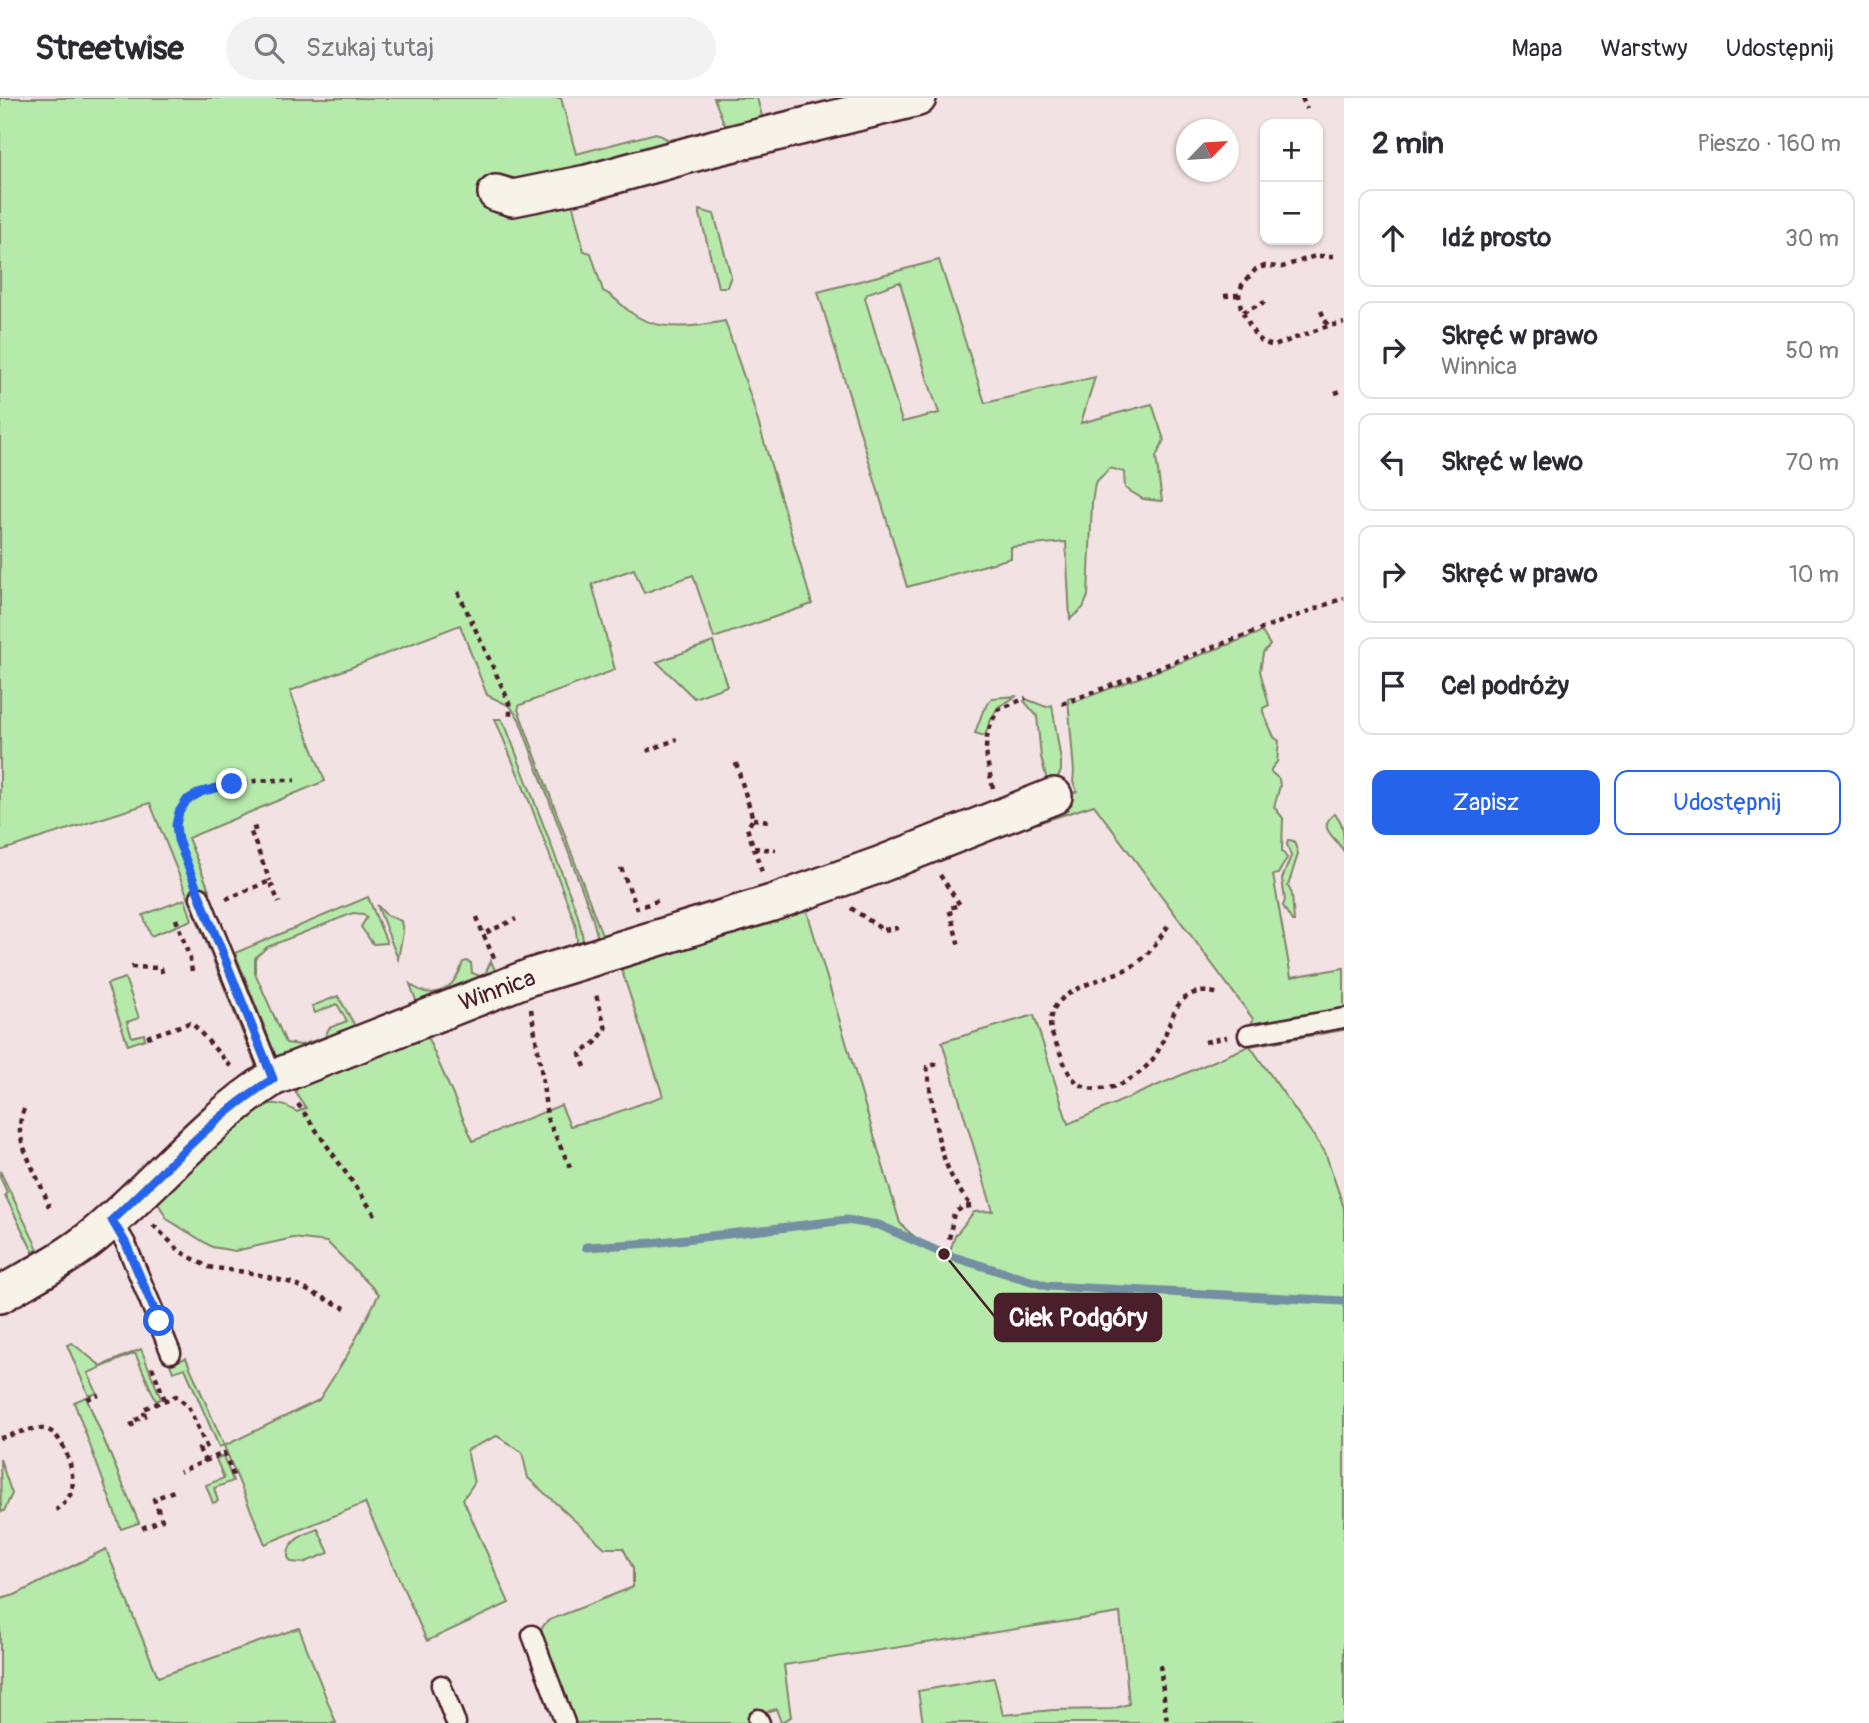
<!DOCTYPE html>
<html lang="pl">
<head>
<meta charset="utf-8">
<style>
  body { margin:0; font-family:Pangolin,sans-serif; background:#f2f2f3; color:#2b2b33 }
  .controls { position:absolute; right:21px; top:21px; display:grid; overflow:hidden; border-radius:14px; box-shadow:0 2px 5px #0004 }
  .controls button { width:63px; height:63px; display:grid; place-items:center; padding:0; border:0; border-bottom:2px solid #e1e1e2; background:#fff; color:#2b2b33; font:35px sans-serif }
  .compass { position:absolute; left:1176px; top:21px; width:63px; height:63px; border-radius:50%; background:#fff; box-shadow:0 2px 5px #0004; rotate:65deg }
  .stop { position:absolute; width:21px; height:21px; margin:-16px; border:5px solid #2563eb; border-radius:50%; background:#fff }
  .stop.end { background:#2563eb; border-color:#fff; box-shadow:0 2px 7px #0008 }
  .list { margin:0; padding:0; list-style:none }
  h2 { display:flex; justify-content:space-between; align-items:center; height:91px; margin:0; padding:0 28px; font-size:30px }
  h2 small { font-size:23px; font-weight:400; color:#7c7c81 }
  .list li { display:grid; grid-template-columns:46px 1fr auto; gap:21px; align-items:center; box-sizing:border-box; height:98px; margin:0 14px 14px; padding:0 14px; border:2px solid #e1e1e2; border-radius:14px }
  .list b { display:block; font-size:26px; white-space:nowrap }
  .list p { margin:0; font-size:23px; white-space:nowrap; color:#7c7c81 }
  .list em { font-size:23px; font-style:normal; color:#7c7c81 }
  .actions { display:flex; gap:14px; padding:21px 28px }
  .actions a { flex:1; padding:16px 0; border:2px solid #2563eb; border-radius:14px; text-align:center; font-size:24px; color:#2563eb }
  .actions .main { background:#2563eb; color:#fff }
  .icon { flex:none; width:38px; height:38px; fill:none; stroke:currentColor; stroke-width:2; stroke-linecap:round; stroke-linejoin:round }
  .map { position:relative; flex:none; width:1344px; height:1625px; overflow:hidden }
  header { display:flex; align-items:center; gap:42px; box-sizing:border-box; height:98px; padding:0 35px; background:#fff; border-bottom:2px solid #e1e1e2 }
  header strong { font-size:33px }
  nav { display:flex; gap:38px; margin-inline-start:auto; font-size:24px }
  .search { width:490px; height:63px; background:#f2f2f3; display:flex; align-items:center; gap:18px; box-sizing:border-box; padding:0 24px; border-radius:38px; color:#7c7c81; font-size:26px }
  main { display:flex }
  aside { flex:1; background:#fff }
  .map>svg:first-child { display:block }
</style>
</head>
<body>
<header>
<strong>Streetwise</strong>
<div class="search"><svg class="icon" aria-label="search" viewBox="0 0 24 24"><circle cx="10" cy="10" r="6"/><path d="M15 15l6 6"/></svg>Szukaj tutaj</div>
<nav><a>Mapa</a><a>Warstwy</a><a>Udostępnij</a></nav>
</header>
<main>
<div class="map">
<svg width="1344" height="1625" viewBox="0 0 1344 1625">
  <rect width="100%" height="100%" fill="#f3e2e4"/>
  <filter id="ink" filterUnits="userSpaceOnUse"><feTurbulence type="fractalNoise" baseFrequency=".0143" numOctaves="2"/><feDisplacementMap in="SourceGraphic" scale="14" xChannelSelector="R" yChannelSelector="G"/><feConvolveMatrix kernelMatrix="1 2 1 2 8 2 1 2 1" color-interpolation-filters="sRGB"/></filter>
  <g filter="url(#ink)">
    <!-- green -->
    <path fill="#b6eaab" stroke="#80846b" stroke-width="2" fill-rule="evenodd" d="M0,0H561L576,56L656,35L667,41L691,43L567,83L584,153L591,155L603,193C615,198 622,209 633,216C659,234 696,229 725,223L752,303L812,506L714,540L693,477L644,495L634,471L592,486L615,572L520,607L518,611L605,845L598,841L592,818L519,621L510,608L487,597L460,527L290,593L325,683L188,740L210,794L192,802L259,965L260,973L255,974V966L150,705L0,753Z
      M714,0H757L763,22L730,40Z
      M699,112L714,116L731,178L727,189H718Z
      M939,162L985,305L1095,279L1081,325L1152,306L1164,342L1156,359L1162,403L1143,401L1125,390L1124,374L1110,370L1095,385L1092,404L1088,498L1083,510L1070,521L1066,444L1011,449V460L907,489L818,194ZM900,184L927,280L939,315L902,324L865,200L868,195Z
      M1262,534L1270,547L1263,555L1260,573L1269,607L1263,610V614L1274,639L1279,643L1277,664L1271,671V674L1279,681L1280,688L1274,709L1283,720L1282,753L1287,760L1278,776L1273,777L1291,879L1344,870V911L1251,927L1253,921L1094,707L982,743L1077,693L1073,684L1074,674L1068,600H1073L1074,604Z
      M713,544L727,588L694,600L657,564Z
      M1017,598L998,609L989,626L985,638L975,635L983,613L992,600Z
      M1026,601L1046,609L1052,607L1061,663V673L1053,688L1045,689L1046,678L1041,659L1037,618L1024,603Z
      M495,621H501L506,629L577,815C588,857 587,856 545,869L537,864L534,857L538,856L546,862L578,850L575,825L530,705Z
      M1334,716C1344,721 1344,741 1344,754C1338,740 1315,731 1334,716Z
      M1288,742L1294,743L1298,756L1288,788L1292,796L1294,823H1292L1283,808L1285,802L1282,781L1291,758L1287,746Z
      M368,799L387,845L373,846L361,829L367,819L363,816L353,815L267,849L255,860V875L286,945L301,947L325,939L329,930L347,923L337,906L315,915L312,908L338,898L358,933L279,966L235,855Z
      M185,801L192,822L151,838L143,817Z
      M804,803L900,1125C911,1138 933,1154 950,1153L955,1138L974,1114L993,1113L942,944L1034,917L1068,1026L1249,948V942L1344,928V932L1250,948L1325,1054L1344,1110V1625H923L918,1593L994,1580L1003,1617L1053,1612L1112,1611L1129,1606L1120,1515L784,1567L791,1619L781,1624L776,1611L752,1618L754,1625H575L547,1561L539,1534L547,1523L633,1489V1470L623,1450H605L528,1380L522,1354L497,1338L467,1352L474,1385L463,1401L509,1505L427,1543L365,1405L265,1446L224,1348L319,1302L348,1256L379,1196L327,1144L293,1140L235,1153L212,1149L167,1121L157,1103L158,1089L258,1008C273,1004 283,1005 297,1014L306,1010L296,995L294,982L423,929L473,1043L561,1007L570,1028L601,1020L663,998L618,861Z
      M377,807L386,817L401,823L403,834L398,861Z
      M467,863L471,865L472,875L480,878L485,876L491,863L497,877L417,905L410,886C434,905 455,891 463,864Z
      M125,880L139,920L127,924L132,939L144,936L145,941L128,947L107,886Z
      M0,1073L38,1151L33,1154L5,1097L7,1094L0,1079Z
      M72,1245L101,1268L141,1251L161,1301L156,1303L135,1255L88,1275L97,1295L89,1298L67,1247Z
      M186,1260L224,1347L219,1349L185,1270L173,1274L170,1266Z
      M86,1299L139,1425L121,1431L74,1304Z
      M223,1358L233,1383L214,1390L218,1403L213,1405L206,1387L224,1380L216,1361Z
      M0,1361L12,1396L4,1413L1,1414Z
      M318,1431L329,1455L303,1465L291,1464L288,1459C287,1442 305,1436 318,1431Z
      M106,1451L158,1579L299,1530L336,1625H0V1501L15,1497Z"/>
    <g fill="none" stroke-linecap="round" stroke-linejoin="round">
      <!-- stream -->
      <path stroke="#758fa2" stroke-width="9" d="M586,1149L652,1145L846,1122L879,1127L944,1156L1047,1188L1344,1203"/>
      <defs>
        <path id="lane" d="M200,799L273,980
          M1248,937L1344,920
          M112,1122L126,1146L171,1255
          M532,1537L565,1625
          M441,1587L456,1625
          M758,1621L760,1625"/>
        <path id="street" d="M496,95L513,100L587,85L714,50L918,0
          M0,1197C32,1178 66,1161 95,1137C156,1086 206,1023 273,980L530,879L772,805L879,767L1054,698"/>
      </defs>
      <!-- lane casing -->
      <use href="#lane" stroke="#4a1f2b" stroke-width="23"/>
      <!-- street casing -->
      <use href="#street" stroke="#4a1f2b" stroke-width="40"/>
      <!-- path -->
      <path stroke="#4a1f2b" stroke-width="4.5" stroke-dasharray="5 5" stroke-linecap="butt" d="M1302,0L1307,11
        M1334,158H1315L1282,169L1265,168L1256,171L1242,187L1239,197L1241,211L1255,237L1264,245L1274,248L1328,228L1344,225
        M1224,198L1239,197
        M1321,213L1328,228
        M1243,214L1265,204
        M1335,295L1344,292
        M458,494L505,595L510,608V621
        M1062,606L1344,500
        M647,653L677,641
        M736,665L753,721L747,730L763,777
        M993,690C986,658 980,643 998,612L1026,600
        M753,721L770,723
        M257,730L250,732L270,783
        M754,750L776,752
        M621,770L637,810L660,802
        M940,777L960,807L949,810L959,848
        M192,778C186,763 174,743 176,726C180,681 262,682 295,682
        M226,801L270,783L279,805
        M851,810L883,832L898,830
        M477,819L483,836
        M176,821L190,861L192,873
        M1168,828C1158,842 1148,859 1133,868C1108,882 1042,891 1051,932C1053,940 1058,949 1061,957C1066,970 1071,984 1086,989C1111,998 1146,976 1158,953C1165,940 1171,916 1180,905C1190,892 1205,892 1219,896
        M494,860L483,836L516,821
        M131,869L161,870L163,878
        M531,911L542,977L547,1020L572,1073
        M147,939L189,925L193,926L232,970
        M1205,944L1227,939
        M937,966L927,969C935,1019 936,1069 972,1108L963,1109L954,1115L949,1141
        M585,969L580,956L595,945L606,931L596,897L593,894
        M298,1006L378,1121
        M24,1011C22,1016 20,1023 20,1028C18,1049 43,1086 49,1109
        M153,1127L181,1154L208,1169L252,1175L292,1185L345,1210
        M152,1269L165,1302
        M87,1301L99,1297
        M133,1329L131,1324L145,1318L143,1311L176,1298L188,1308L206,1348L199,1351L205,1363L180,1374
        M0,1340C13,1337 35,1327 48,1332C65,1338 77,1380 71,1395C68,1402 62,1407 56,1412
        M205,1363L224,1355L235,1382
        M142,1430L162,1422L154,1401L176,1392
        M1160,1567L1167,1625"/>
      <!-- lane -->
      <use href="#lane" stroke="#f7f3e8" stroke-width="18"/>
      <!-- street -->
      <use href="#street" stroke="#f7f3e8" stroke-width="35"/>
    </g>
  </g>
  <g fill="none" stroke-linecap="round" stroke-linejoin="round" filter="url(#ink)">
    <!-- route -->
    <path stroke="#2563eb" stroke-width="9" d="M159,1223L126,1146L112,1122C164,1073 212,1019 273,981L200,799L178,742L176,727L179,714L187,702L201,694L232,686"/>
  </g>
  <g text-anchor="middle" stroke-width="5" stroke-linejoin="round" paint-order="stroke">
    <!-- street labels -->
    <g font-size="24" fill="#4a1f2b" stroke="#f7f3e8">
      <text transform="translate(497 892) rotate(-20)" y="8">Winnica</text>
    </g>
  </g>
  <!-- callouts -->
  <path fill="none" stroke="#4a1f2b" stroke-width="2.5" d="M944 1156L995 1219"/>
  <circle fill="#4a1f2b" stroke="#f7f3e8" stroke-width="2.5" cx="944" cy="1156" r="7"/>
  <rect fill="#4a1f2b" stroke="#4a1f2b" stroke-width="2.5" x="995" y="1196" width="166" height="47" rx="7"/>
  <g font-size="26" text-anchor="middle" font-weight="bold" fill="#fff">
    <text x="1078" y="1228">Ciek Podgóry</text>
  </g>
</svg>
<div class="controls">
<button>+</button>
<button>−</button>
</div>
<svg class="compass" viewBox="-18 -18 36 36"><path d="M0-13l5 13h-10z" fill="#e53935"/><path d="M0 13l5-13h-10z" fill="#7c7c81"/></svg>
<div class="stop" style="left:159px;top:1223px"></div>
<div class="stop end" style="left:232px;top:686px"></div>
</div>
<aside>
<h2>2 min<small>Pieszo · 160 m</small></h2>
<ul class="list">
<li><svg class="icon" aria-label="ahead" viewBox="0 0 24 24"><path d="M12 20V5M6 11l6-6 6 6"/></svg><div><b>Idź prosto</b></div><em>30 m</em></li>
<li><svg class="icon" aria-label="right" viewBox="0 0 24 24"><path d="M7 20v-9h11M14 6l5 5-5 5"/></svg><div><b>Skręć w prawo</b><p>Winnica</p></div><em>50 m</em></li>
<li><svg class="icon" aria-label="left" viewBox="0 0 24 24"><path d="M17 20v-9H6M10 6l-5 5 5 5"/></svg><div><b>Skręć w lewo</b></div><em>70 m</em></li>
<li><svg class="icon" aria-label="right" viewBox="0 0 24 24"><path d="M7 20v-9h11M14 6l5 5-5 5"/></svg><div><b>Skręć w prawo</b></div><em>10 m</em></li>
<li><svg class="icon" aria-label="arrive" viewBox="0 0 24 24"><path d="M6 21V4h12l-3 4 3 4H6"/></svg><div><b>Cel podróży</b></div></li>
</ul>
<div class="actions"><a class="main">Zapisz</a><a>Udostępnij</a></div>
</aside>
</main>
</body>
</html>
